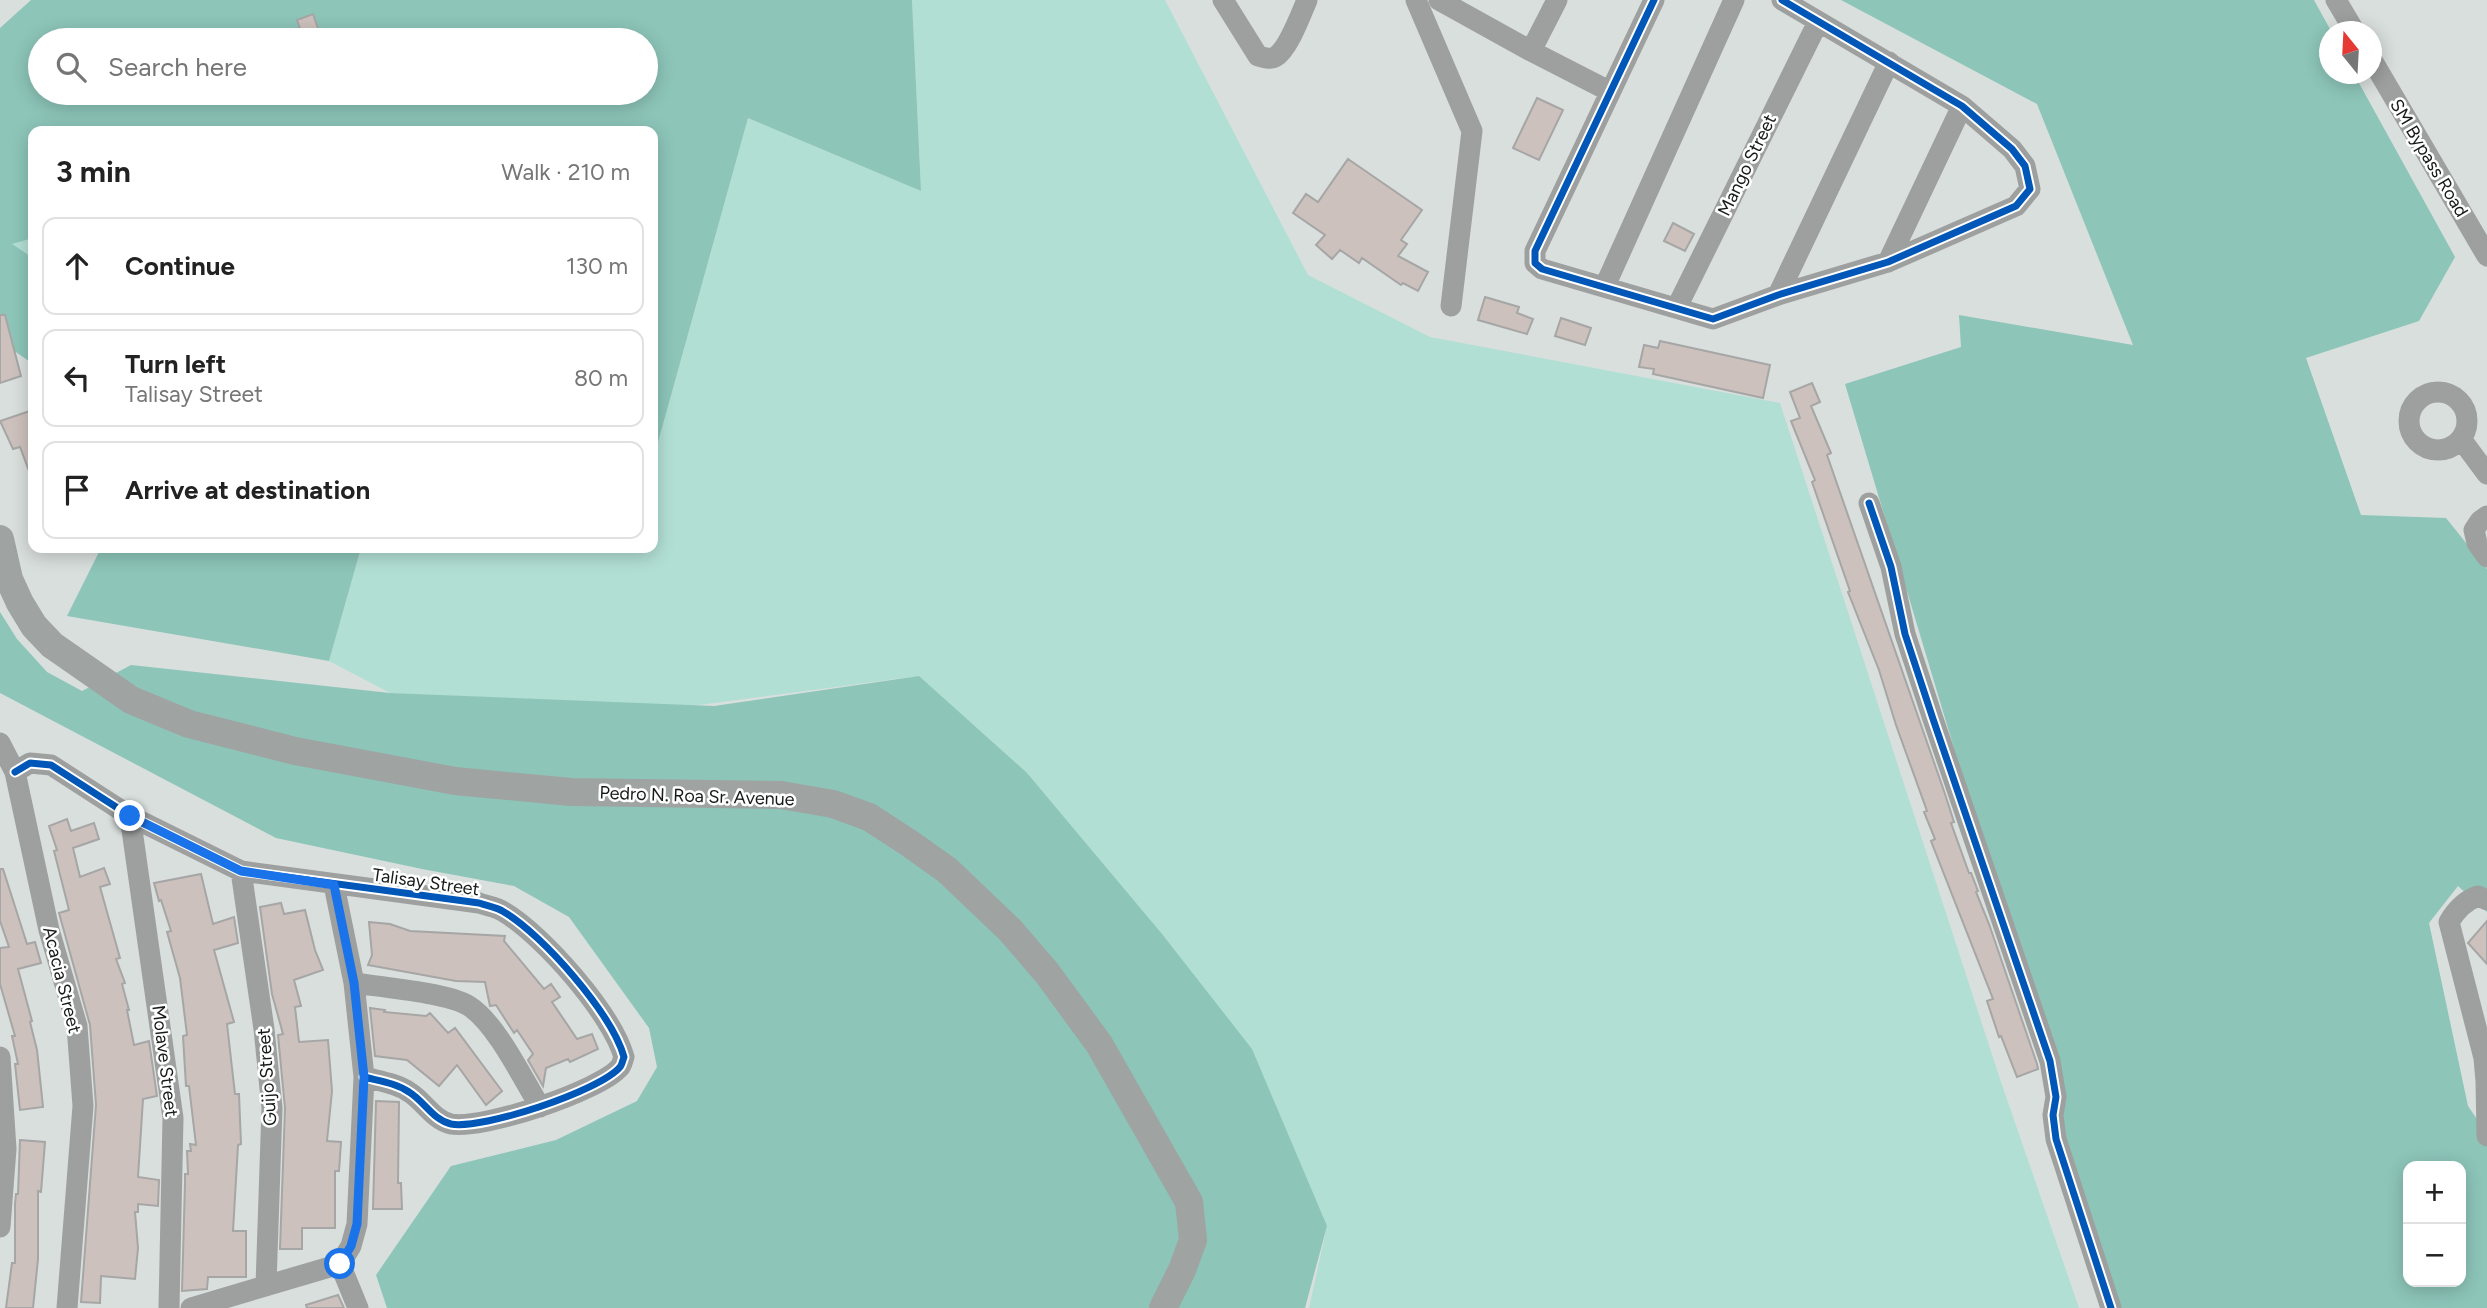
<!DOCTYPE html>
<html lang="en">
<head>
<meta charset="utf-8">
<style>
  body { margin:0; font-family:Figtree,sans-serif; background:#f6f6f6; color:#222 }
  .controls { position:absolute; right:21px; bottom:21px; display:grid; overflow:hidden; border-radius:14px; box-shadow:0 4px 18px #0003 }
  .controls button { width:63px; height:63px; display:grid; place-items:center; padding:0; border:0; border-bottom:2px solid #e0e0e0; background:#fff; color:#222; font:35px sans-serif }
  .compass { position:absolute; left:2319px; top:21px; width:63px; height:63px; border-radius:50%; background:#fff; box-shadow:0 4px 18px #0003; rotate:342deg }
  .stop { position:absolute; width:21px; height:21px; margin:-16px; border:5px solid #1a73e8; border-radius:50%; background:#fff }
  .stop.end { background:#1a73e8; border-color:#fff; box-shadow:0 2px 7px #0008 }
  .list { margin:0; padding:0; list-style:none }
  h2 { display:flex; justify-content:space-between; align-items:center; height:91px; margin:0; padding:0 28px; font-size:30px }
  h2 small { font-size:23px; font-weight:400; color:#767676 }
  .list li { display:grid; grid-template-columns:46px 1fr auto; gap:21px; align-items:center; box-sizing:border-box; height:98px; margin:0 14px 14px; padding:0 14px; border:2px solid #e0e0e0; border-radius:14px }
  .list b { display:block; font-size:26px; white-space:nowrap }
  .list p { margin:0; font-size:23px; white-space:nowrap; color:#767676 }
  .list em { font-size:23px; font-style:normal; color:#767676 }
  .icon { flex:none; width:38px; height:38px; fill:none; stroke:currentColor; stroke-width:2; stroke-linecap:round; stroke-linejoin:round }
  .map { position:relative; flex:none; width:2487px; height:1308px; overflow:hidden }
  .search { position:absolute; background:#fff; box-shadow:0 4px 18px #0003; left:28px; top:28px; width:630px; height:77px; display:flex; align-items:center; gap:18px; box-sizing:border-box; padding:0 24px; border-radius:38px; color:#767676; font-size:26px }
  .panel { position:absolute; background:#fff; box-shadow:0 4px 18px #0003; left:28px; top:126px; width:630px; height:427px; border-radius:14px }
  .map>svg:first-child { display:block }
</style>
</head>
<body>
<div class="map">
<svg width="2487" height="1308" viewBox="0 0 2487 1308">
  <rect width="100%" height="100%" fill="#d9dfdd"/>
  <!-- green -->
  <path fill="#b2dfd4" d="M912,0H1165L1308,275L1430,337L1780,403L2000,1079L2079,1308H1309L1327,1226L919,676L691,706L390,693L329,661L361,548H653V443L657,446L748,118L921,191Z
    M33,238V258L11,244Z"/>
  <!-- forest -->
  <path fill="#8dc5b9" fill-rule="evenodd" d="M31,0H912L921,191L748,118L657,446L653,443V131H33V238L12,244L33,258V364L0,341V28ZM40,40H646V93H40Z
    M1841,0H2314L2331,31L2330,74H2354L2455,257L2419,321L2306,358L2361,515L2446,518L2487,569V912L2458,886L2429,923L2468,1106L2487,1134V1308H2117L2080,1214L2053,1079L1845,384L1961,347L1959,315L2133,345L2037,104ZM2408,1166H2461V1282H2408Z
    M101,548H361L329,661L67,616Z
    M0,612L17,639L47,672L82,691L131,665L390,693L714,706L919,676L1027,773L1162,934L1252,1049L1327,1226L1305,1308H387L376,1275L451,1166L556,1140L637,1101L657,1067L649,1028L569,917L514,886L422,869L276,838L0,693Z"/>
  <!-- building -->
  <path fill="#cdc1bd" stroke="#a5a6a5" stroke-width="2" d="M313,14L322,40H304L297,20Z
    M1537,98L1563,110L1539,160L1513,148Z
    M1348,159L1422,210L1401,240L1407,244L1398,256L1428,272L1418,291L1403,283L1401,285L1362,258L1359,263L1340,250L1332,259L1316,245L1325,235L1293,213L1306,194L1318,202Z
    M1673,223L1694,234L1685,251L1664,241Z
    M1485,297L1519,307L1517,313L1533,319L1527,334L1478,320Z
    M0,315H5L21,376L0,383Z
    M1561,318L1591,328L1585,345L1555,336Z
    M1660,341L1770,365L1763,398L1653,374L1654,369L1639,367L1644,345L1658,348Z
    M1812,383L1820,402L1811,406L1831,453L1827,455L1945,794L1954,822L1951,823L1969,873H1971L1973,878L1978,891L1976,892L1989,924L2037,1064L2038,1069L2017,1077L2001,1036L1999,1037L1987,1001L1993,999L1931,841L1935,839L1924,812L1927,811L1896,725L1879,670L1848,592L1850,591L1812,482L1815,480L1791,421L1800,418L1790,392Z
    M33,410V479H32L20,447L13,449L0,421Z
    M67,819L71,831L94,823L99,839L73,848L80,877L104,868L110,884L100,887L120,958L116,959L125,983L122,984L129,1010H127L134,1045L149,1041L157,1096L143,1099L138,1177L159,1180L158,1206L138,1204V1212H135L138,1248L135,1279L101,1276L100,1303L81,1302L96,1105L90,1025L59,913L69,910L54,851L57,850L49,826Z
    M0,869H3L27,944L35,942L41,963L18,969L32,1021L30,1022L37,1050L43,1107L20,1110L15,1064H18L12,1036H15L0,984V948L9,947L0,921Z
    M201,874L213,924L234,917L238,943L214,950L234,1022L227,1024L235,1094H239L241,1144L238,1145L233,1231H246V1277H208L207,1289L182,1291L185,1183V1174H188L187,1151H191L190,1144L196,1145L189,1086H186L183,1036L187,1035L180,978L167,932L171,931L161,900L159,901L154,883Z
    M281,903L284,914L305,910L315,950L323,970L294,980L301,1006L295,1007L299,1042L328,1040L332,1091L327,1141L341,1142L339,1171H335V1228H302V1249H280L285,1108L278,1035L283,1034L272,994L260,907Z
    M2487,921V964L2468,943Z
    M369,922L390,924L410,931L505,936L504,941L544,989L551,984L560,997L552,1002L577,1039L592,1034L598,1049L570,1062L568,1059L546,1068L543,1086L528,1060L533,1054L517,1030L514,1033L496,1005L490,1006L485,982L456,981L368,965L372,955Z
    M370,1008L385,1010L384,1012L426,1016L430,1013L448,1033L455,1028L502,1091L486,1105L457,1065L439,1086L407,1060L375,1056Z
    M376,1101L399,1102L398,1183H401L402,1209H373Z
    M20,1140L45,1142L41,1192L38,1191V1259L33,1308H6L12,1263H15V1204L16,1194H18Z
    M338,1295L344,1308H307L306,1305Z"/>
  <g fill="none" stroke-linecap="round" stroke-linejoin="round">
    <!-- minor -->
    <path stroke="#9ea09f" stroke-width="21" d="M1223,0L1258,56C1263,57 1270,60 1275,57C1288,50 1301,14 1307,0
      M1416,0L1472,131L1451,306
      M1439,0L1531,51L1609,91
      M1654,0L1535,251V263L1542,269L1713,319L1778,295L1888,262L2016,206L2030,189L2025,166L2012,149L1962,106L1782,0
      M2336,0L2355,32
      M1531,51L1557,0
      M2372,60L2487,256
      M1888,262L1962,106
      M1605,286L1734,0
      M1778,295L1889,62
      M1677,307L1818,22
      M2409 421a29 29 0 1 1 58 0a29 29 0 1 1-58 0Z
      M2461,439L2487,474
      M1869,503L1891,567L1905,634L1933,719L2050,1061L2056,1097L2053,1115L2056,1139L2111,1308
      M2487,516L2480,521L2474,530L2477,543L2487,557
      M0,743L15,772L49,930L77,1026L83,1106L67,1308
      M15,772L30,763L51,765L130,816L241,871L479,903C487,906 497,907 504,912C543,935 612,1014 624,1057C623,1059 622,1065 620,1067C600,1091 482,1130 451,1124C433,1120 424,1101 409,1092C396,1083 379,1081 364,1077
      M130,816L173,1118L169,1308
      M241,871L264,1029L272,1108L266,1285
      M334,885L354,983L364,1077L357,1224L351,1246L340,1264
      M2487,900L2478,896C2464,901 2456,910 2449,922L2484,1058L2486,1081L2487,1136
      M354,983C381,987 449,993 469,1006C496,1023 523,1079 540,1107
      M0,1057L6,1149L0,1227
      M340,1264L358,1308
      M191,1308L340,1264"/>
    <!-- major -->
    <path stroke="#9fa3a2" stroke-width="28" d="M0,539L9,579L20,603L34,626L52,645L131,700L189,724L295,751L455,781L571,792L781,795L833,804L869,817L909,843L947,870L1010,930L1047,973L1099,1044L1189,1202L1193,1240L1182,1270L1163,1308"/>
    <defs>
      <path id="cycleway" d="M1654,0L1535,251V263L1542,269L1713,319L1778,295L1888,262L2016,206L2030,189L2025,166L2012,149L1962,106L1782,0
        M1869,503L1891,567L1905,634L1933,719L2050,1061L2056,1097L2053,1115L2056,1139L2111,1308
        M15,772L30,763L51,765L130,816L241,871L479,903C487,906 497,907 504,912C543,935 612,1014 624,1057C623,1059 622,1065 620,1067C600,1091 482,1130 451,1124C433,1120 424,1101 409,1092C396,1083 379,1081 364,1077"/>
    </defs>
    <!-- cycleway casing -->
    <use href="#cycleway" stroke="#fff" stroke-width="11"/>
    <!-- cycleway -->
    <use href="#cycleway" stroke="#0057b8" stroke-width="7"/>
  </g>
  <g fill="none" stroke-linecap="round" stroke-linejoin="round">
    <!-- route -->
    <path stroke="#1a73e8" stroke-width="9" d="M130,816L241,871L334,885L354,983L364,1077L357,1224L351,1246L340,1264"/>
  </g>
  <g text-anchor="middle" stroke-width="5" stroke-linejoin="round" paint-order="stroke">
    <!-- street labels -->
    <g font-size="18" fill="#171a19" stroke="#fff">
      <text transform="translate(2429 158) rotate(59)" y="6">SM Bypass Road</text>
      <text transform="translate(1747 165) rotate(-64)" y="6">Mango Street</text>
      <text transform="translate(697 796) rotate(2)" y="6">Pedro N. Roa Sr. Avenue</text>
      <text transform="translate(426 882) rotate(8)" y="6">Talisay Street</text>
      <text transform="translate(62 980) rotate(76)" y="6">Acacia Street</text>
      <text transform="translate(165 1061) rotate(83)" y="6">Molave Street</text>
      <text transform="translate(267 1077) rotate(-94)" y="6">Guijo Street</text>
    </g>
  </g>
</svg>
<div class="controls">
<button>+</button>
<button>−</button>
</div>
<svg class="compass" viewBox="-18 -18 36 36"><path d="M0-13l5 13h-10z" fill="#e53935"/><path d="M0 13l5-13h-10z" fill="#767676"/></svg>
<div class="stop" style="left:340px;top:1264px"></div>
<div class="stop end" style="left:130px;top:816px"></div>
<div class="search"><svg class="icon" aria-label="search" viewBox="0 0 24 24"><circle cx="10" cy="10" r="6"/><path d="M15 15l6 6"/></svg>Search here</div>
<section class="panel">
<h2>3 min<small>Walk · 210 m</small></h2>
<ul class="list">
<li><svg class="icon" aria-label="ahead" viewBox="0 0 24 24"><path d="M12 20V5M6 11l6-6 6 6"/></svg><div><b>Continue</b></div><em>130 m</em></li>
<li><svg class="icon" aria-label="left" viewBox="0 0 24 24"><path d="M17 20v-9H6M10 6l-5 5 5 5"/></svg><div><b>Turn left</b><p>Talisay Street</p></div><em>80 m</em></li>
<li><svg class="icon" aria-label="arrive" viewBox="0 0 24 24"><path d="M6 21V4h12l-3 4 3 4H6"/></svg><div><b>Arrive at destination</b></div></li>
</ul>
</section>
</div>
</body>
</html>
